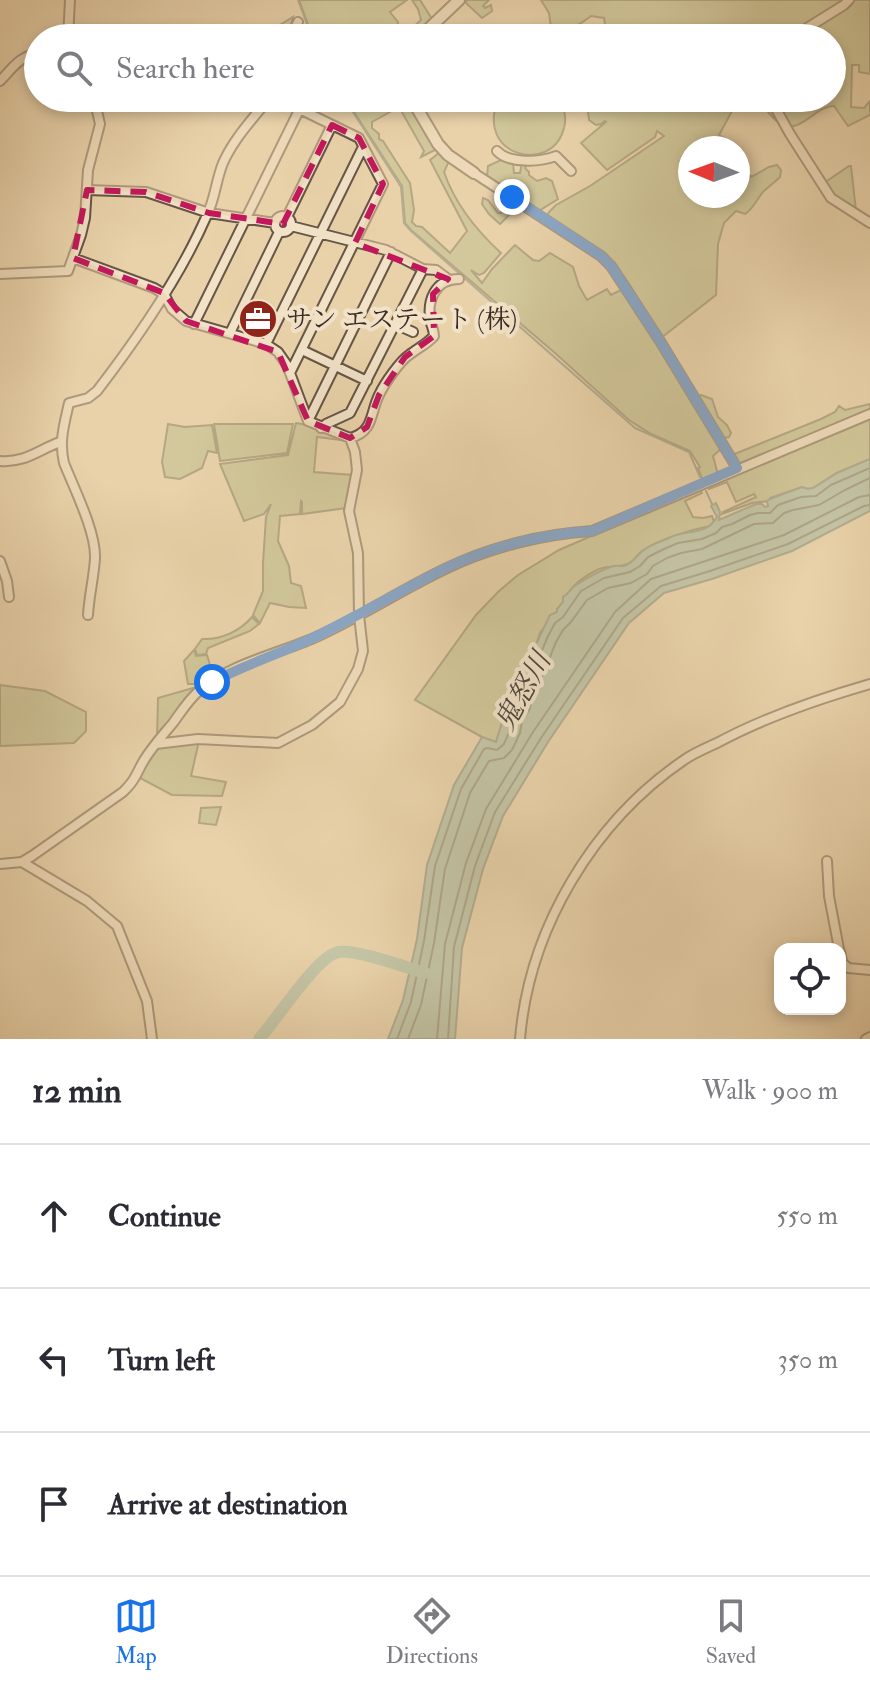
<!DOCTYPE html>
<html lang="en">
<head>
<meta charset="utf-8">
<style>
  body { margin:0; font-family:"IM FELL Double Pica","Noto Serif JP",serif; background:#f7f7f7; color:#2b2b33 }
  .controls { position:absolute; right:24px; bottom:24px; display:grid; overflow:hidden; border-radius:16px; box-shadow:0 4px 12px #0003 }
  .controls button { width:72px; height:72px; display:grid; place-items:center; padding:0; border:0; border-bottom:2px solid #e1e1e2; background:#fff; color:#2b2b33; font:40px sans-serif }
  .compass { position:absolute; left:678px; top:136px; width:72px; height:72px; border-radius:50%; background:#fff; box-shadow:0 4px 12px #0003; rotate:271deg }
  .stop { position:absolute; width:24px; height:24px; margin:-18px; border:6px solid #1a73e8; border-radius:50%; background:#fff }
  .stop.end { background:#1a73e8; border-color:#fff; box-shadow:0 2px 8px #0008 }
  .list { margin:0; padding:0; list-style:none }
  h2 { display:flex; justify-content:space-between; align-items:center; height:104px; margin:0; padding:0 32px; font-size:34px }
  h2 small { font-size:26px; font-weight:400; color:#7c7c81 }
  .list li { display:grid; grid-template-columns:52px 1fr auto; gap:24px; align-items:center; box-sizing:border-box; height:144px; padding:0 32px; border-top:2px solid #e1e1e2 }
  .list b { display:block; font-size:30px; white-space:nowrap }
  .list em { font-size:26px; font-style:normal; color:#7c7c81 }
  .icon { flex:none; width:44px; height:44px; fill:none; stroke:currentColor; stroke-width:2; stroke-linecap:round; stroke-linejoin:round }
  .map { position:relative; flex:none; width:870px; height:1039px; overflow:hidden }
  .search { position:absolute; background:#fff; box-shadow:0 4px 12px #0003; left:24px; right:24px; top:24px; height:88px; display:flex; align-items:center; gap:20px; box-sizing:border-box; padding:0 28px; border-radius:44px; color:#7c7c81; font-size:30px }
  .sheet { height:536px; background:#fff }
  nav { display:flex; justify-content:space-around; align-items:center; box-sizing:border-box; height:112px; border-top:2px solid #e1e1e2; background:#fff; font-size:22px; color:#7c7c81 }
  nav a { display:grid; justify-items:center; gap:4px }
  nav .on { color:#1a73e8 }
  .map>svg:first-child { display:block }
</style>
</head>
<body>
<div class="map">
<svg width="870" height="1039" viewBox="0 0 870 1039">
  <rect width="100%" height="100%" fill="#e9d2aa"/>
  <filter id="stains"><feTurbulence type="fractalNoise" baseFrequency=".0025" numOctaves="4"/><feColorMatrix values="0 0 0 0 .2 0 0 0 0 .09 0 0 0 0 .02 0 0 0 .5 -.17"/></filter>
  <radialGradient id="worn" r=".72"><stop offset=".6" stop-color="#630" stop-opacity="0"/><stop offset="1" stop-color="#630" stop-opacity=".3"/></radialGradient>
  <!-- green -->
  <path fill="#b5bc8a" stroke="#787458" stroke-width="2" d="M299,0H407L390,12L398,22V34L401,38H313Z
    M412,0H420L432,19L416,37L401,38L421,20L418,9Z
    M467,0H489L483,6L485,8L491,5L492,11L482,18L466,3Z
    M541,0H870V74L859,72V65H852L851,107L864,108L870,101V115L848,126L834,106C815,105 799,138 778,122C771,117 766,109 761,103V98H832V38H607L604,18L591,16C578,26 568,33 551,27L549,13Z
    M293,17L290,29L278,38H259Z
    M345,98H406L436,148L435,150L421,157L424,151L399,107L372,122V128L379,134V139L383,141L410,183L414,210L412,222L416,226L422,227L450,253L467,231L430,160L440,152L449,161L444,172C455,204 477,231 501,253L484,273L479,275L471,270L482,283L492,269L515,245L533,260L539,261L550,253L573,267L579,286L587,300L607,289L611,295L623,289L722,448L713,456L718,475L703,481L698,468L700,467L690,451L651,434L629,420L555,353L411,230L405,223L402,186Z
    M499,98H558C564,107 567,117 564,128C552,176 473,156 499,98Z
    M617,98H739L719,135L727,140L734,148H690V196H738V152L740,160L751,177L769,167L777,165L781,170L780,177C775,182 768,187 763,192C756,200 754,208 745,214L736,211L724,223L718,244L716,295L661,338C647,314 625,272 605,254C587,239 563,234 547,216L549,212L556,205L590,186L664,136L657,131L655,137L607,170L581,143L606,122L605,121L601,124L596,125L589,120L588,111L597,105L611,104Z
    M501,160L513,163L514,173H520L522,163L527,164L525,168L529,172V175L537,181L546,178L552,181L558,199L537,212L523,202V198L517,196L487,177L488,166Z
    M849,166H851L856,211L833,195L824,183Z
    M483,198L488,200L498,213H501L513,202L517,205L516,208L500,224L489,214L482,204Z
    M701,395L712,399L718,417L727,425L731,433L729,437L724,438L697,396Z
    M870,404V410L740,464L736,462L732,455L821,419L835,412L839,406L845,410Z
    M870,418V459L837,473L813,488L808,489L802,487L770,498L769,501L752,503L722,514L723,512L756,497L754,494L736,502L727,482L709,489L707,485Z
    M296,423C313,425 329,434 346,438L348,441L317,437L314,472L353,475L346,508L302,514V502L301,501L300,514L280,516L278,541L289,566L291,583L301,586L306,608L289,607L270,603L260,623L253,615L263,591V563L266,517L271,504L264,514L244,521L220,464L288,455Z
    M168,424L185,427L212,425L217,453L208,451L202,468L180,479L165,477L162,462Z
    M214,424H293L287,453L220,461Z
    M700,489L702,493L685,501L693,517L703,518L712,516L714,522L712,526C692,529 658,540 642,551C636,555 635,561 628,564C619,568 607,565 597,570C589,574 578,581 572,588C569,591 567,595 564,597L563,602L557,609V611L540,633L536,645L532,650L529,660L523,671L522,676L516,683L513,699L505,714L496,742L482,737L415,700L476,615L499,591L518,575L559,550Z
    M252,617L259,624L250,631L208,648L206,654L197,655L195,649L202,639C221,640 240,631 252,617Z
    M194,650L196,656L207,655L214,678L205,684H188L184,661Z
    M0,685L45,691L86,712V731L74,743L0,746Z
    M193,688H201L157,739L158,698Z
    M199,741L191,776L226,782L222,796L172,795L140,778L146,762L158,746Z
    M221,807L216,825L199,823L201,808Z"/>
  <!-- water -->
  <path fill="#99b8a4" stroke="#738071" stroke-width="2" d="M870,459V511L792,551L712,579L664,593L629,623L548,742L503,816L483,869L462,948L455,1039H388L403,1000L417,939L427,865L454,785L482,737L496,742C498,736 503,718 506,712C508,709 511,705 513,702C515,696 513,689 516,683C528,661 539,639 550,615L557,612V609L563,602V597C569,594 570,589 576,585C586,578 603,569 614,566C618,565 622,567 626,565C634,562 638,554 644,550C652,544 663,541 671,537C689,529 706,536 717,517L711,506L716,503L720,512L719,520L756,504H762L765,507L768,506L767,501L770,499L802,487L808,489L813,488L837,473Z"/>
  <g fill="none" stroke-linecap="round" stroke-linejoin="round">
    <!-- shore -->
    <path stroke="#6a7264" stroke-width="2" d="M397,1039L411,1002L424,941L435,866L461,789L484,749L487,748L497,750L504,744L510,730L513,717L520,706L524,686L530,679L548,636L555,623L563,617L581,591L604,578L630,572L640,566L648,557L664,549L678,543L702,539L716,533L722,527L732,524L750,515L758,513H770L778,505L801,497L816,496L831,485L870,468
      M408,1039L421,1005L434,943L445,869L470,793L489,761L504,758L512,750L520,733L522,721L530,709L532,692L539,684L556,642L563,630L571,622L587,600L608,588L631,583L647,574L653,566L667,558L681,553L702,549L754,524L773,523L784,513L793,510L819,505L845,490L870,478
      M437,1039L445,944L466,863L486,809L533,732L615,612L651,579L784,535L859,497L870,495
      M448,1039L454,947L475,866L495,812L541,738L623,618L661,586L710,571L788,544L864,506L870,505"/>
    <!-- stream -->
    <path stroke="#738071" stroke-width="2" d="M298,0L312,38
      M344,98L401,187L404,223L411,231L635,428L689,452L700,477
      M706,491L712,504"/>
    <!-- river -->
    <path stroke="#99b8a4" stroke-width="12" d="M259,1039C276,1021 318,954 339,952C359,950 405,967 425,973"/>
    <defs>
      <path id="minor" d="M68,38L70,0
        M290,38L298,22
        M791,38L844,5L849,0
        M0,81C12,69 20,55 38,54
        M277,98L359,138L383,184L290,373
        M770,98L790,134L831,198L870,223
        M497,151C509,164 540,162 556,156L571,171
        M474,173L601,256L611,266L660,341L737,468
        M87,190L146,192L209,213L275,223
        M275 224a8 8 0 1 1 16 0a8 8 0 1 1-16 0Z
        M287,217L332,125
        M291,226L386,250L423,269L436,270L448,279
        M73,258L154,288L164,294L172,309L186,321L266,344L278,352L287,365L308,421L350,438C374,432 370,413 379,395C384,384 400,361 409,355C418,348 427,344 434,336C434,331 432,327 431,323C426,301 435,279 459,279
        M0,274L68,271L81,235L85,218L88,170L100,124L94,98
        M194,324L305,98
        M395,324L413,332
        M230,333L279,232
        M266,344L363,147
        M302,350L367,381
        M308,421L391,252
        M321,428L326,424L350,413L423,269
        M0,461C25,463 38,450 60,442
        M0,561L7,581L9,597
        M88,615C89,596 94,577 95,558C96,532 74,488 64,463C59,441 64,425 69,403L88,398L97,391C137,339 181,275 207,215C215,199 216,180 223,163C234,138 253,119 269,98
        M156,744L198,739L278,743L312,725L340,702L358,669L363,651L359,615L358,553L349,511L357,470L355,452L350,438
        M827,861L829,896L839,949
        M22,862L87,901L117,926L147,1001L152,1039
        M0,864L22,862L32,856L123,792C136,779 135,776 143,762C151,748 163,735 173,723C181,712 189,699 200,690C232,663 278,654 316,637C360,617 401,590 445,569C490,547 543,534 592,531L870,414
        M840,952L842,962L848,968L870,970
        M520,1039C529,929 593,822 684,760C694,753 706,748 717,743C765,717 818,699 870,684
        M866,1039L870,1037"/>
      <path id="tertiary" d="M419,38L459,0
        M411,98L438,144L448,155L474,173"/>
    </defs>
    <!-- minor casing -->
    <use href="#minor" stroke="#665646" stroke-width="12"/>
    <!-- tertiary casing -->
    <use href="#tertiary" stroke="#665646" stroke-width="14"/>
    <!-- minor -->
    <use href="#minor" stroke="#f1e2c8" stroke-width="8"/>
    <!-- tertiary -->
    <use href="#tertiary" stroke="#f1e2c8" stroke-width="10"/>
  </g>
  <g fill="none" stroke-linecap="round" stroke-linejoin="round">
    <!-- route -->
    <path stroke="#1a73e8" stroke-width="10" d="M212,682C247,664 284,652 319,635C361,614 402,590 444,569C489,547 542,534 592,531L737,468L660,341L611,266L601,256L512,197"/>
  </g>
  <!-- marked area -->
  <path d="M0 0H870V1039H0ZM332,125L359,138L383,184L355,243L448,279L433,294L434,336L405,357L379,395L367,427L350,438L308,421L278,352L186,321L164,293L73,258L87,190L146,192L209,213L283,224Z" fill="#e9d2aa" fill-opacity=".55" fill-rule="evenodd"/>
  <path fill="none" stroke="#c2185b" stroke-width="6" stroke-dasharray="16 10" stroke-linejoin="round" d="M332,125L359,138L383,184L355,243L448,279L433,294L434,336L405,357L379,395L367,427L350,438L308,421L278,352L186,321L164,293L73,258L87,190L146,192L209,213L283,224Z"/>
  <!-- icons -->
  <defs>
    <symbol id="office-disc" viewBox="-11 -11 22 22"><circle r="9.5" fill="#8f2418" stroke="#f1e2c8"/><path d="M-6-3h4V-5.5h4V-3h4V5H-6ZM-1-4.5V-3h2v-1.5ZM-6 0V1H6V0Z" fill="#fff"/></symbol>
  </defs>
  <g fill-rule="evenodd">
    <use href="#office-disc" x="236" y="297" width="44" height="44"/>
  </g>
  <g text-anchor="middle" stroke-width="8" stroke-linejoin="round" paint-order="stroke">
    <!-- poi labels -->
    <g font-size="26" fill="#3b2c25" stroke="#f1e2c8" text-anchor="start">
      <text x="286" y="328">サン エステート (株)</text>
    </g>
    <!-- water labels -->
    <g font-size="28" font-style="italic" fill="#4e483e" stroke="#f1e2c8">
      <text transform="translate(522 691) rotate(-61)" y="10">鬼怒川</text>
    </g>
  </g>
  <rect width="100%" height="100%" filter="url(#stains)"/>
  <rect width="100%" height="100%" fill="url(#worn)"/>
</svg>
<div class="controls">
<button><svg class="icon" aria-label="locate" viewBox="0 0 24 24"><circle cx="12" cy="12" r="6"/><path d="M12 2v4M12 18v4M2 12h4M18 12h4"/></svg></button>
</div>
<svg class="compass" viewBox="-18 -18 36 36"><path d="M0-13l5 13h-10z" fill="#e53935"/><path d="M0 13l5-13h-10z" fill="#7c7c81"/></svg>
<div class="stop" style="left:212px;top:682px"></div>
<div class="stop end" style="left:512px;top:197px"></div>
<div class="search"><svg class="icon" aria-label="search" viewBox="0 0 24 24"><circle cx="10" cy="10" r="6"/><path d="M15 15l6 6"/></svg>Search here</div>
</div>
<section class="sheet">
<h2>12 min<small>Walk · 900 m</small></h2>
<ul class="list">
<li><svg class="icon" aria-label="ahead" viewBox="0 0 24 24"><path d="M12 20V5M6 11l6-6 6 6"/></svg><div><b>Continue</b></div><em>550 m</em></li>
<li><svg class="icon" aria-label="left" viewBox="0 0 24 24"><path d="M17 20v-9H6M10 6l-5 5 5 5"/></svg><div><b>Turn left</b></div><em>350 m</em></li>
<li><svg class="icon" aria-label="arrive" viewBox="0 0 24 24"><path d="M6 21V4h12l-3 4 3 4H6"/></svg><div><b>Arrive at destination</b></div></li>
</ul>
</section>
<nav>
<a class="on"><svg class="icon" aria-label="map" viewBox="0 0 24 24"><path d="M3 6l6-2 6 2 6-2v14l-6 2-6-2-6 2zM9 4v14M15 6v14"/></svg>Map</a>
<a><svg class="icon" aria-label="directions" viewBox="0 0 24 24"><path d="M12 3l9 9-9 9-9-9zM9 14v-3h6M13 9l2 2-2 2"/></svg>Directions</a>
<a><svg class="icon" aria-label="saved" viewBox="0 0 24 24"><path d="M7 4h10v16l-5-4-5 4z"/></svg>Saved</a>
</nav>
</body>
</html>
